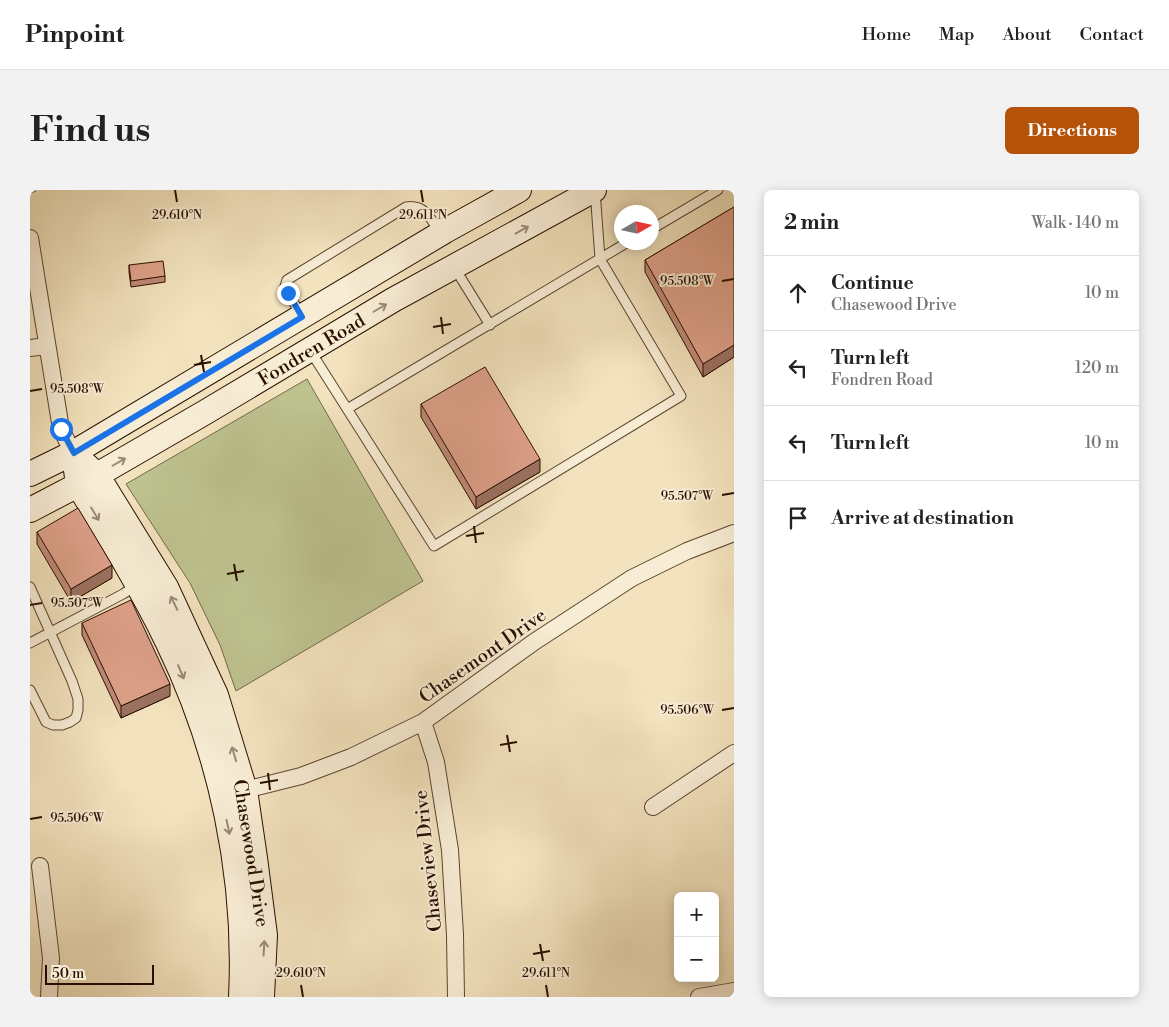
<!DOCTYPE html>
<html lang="en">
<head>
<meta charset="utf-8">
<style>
  body { margin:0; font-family:"Libre Bodoni",serif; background:#f2f2f2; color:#222 }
  .controls { position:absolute; right:15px; bottom:15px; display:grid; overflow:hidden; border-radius:8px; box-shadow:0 2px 12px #0003 }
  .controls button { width:45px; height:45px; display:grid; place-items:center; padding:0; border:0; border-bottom:1px solid #e0e0e0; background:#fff; color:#222; font:25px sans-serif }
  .compass { position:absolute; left:584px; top:15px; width:45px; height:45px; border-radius:50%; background:#fff; box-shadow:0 2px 12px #0003; rotate:81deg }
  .scale { position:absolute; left:15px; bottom:12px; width:109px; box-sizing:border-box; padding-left:5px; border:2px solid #2a0f01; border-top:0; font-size:14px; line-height:18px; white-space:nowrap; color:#2a0f01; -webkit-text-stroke:4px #f7ecd4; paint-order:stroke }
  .stop { position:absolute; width:15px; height:15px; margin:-11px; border:4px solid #1a73e8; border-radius:50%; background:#fff }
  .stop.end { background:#1a73e8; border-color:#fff; box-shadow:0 1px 5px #0008 }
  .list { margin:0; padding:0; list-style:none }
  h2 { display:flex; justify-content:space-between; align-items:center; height:65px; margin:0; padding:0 20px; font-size:21px }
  h2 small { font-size:16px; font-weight:400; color:#767676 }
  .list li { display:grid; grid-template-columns:32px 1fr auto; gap:15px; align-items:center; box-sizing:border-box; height:75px; padding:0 20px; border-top:1px solid #e0e0e0 }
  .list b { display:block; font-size:19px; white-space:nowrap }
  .list p { margin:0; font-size:16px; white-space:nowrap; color:#767676 }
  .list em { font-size:16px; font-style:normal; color:#767676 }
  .icon { flex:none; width:28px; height:28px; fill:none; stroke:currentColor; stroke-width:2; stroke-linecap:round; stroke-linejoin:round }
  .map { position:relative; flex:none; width:704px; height:807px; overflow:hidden; border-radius:8px }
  header { display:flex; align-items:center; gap:30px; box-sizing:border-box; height:70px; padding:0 25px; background:#fff; border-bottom:1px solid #e0e0e0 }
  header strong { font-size:24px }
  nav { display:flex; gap:28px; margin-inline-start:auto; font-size:18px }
  .intro { display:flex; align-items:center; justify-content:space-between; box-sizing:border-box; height:120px; padding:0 30px }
  h1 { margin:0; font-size:35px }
  .button { padding:12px 22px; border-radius:8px; background:#b45309; color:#fff; font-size:18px; font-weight:700 }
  main { display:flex; gap:30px; padding:0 30px }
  aside { flex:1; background:#fff; border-radius:8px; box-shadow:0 2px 12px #0003 }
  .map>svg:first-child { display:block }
</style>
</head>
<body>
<header>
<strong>Pinpoint</strong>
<nav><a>Home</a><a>Map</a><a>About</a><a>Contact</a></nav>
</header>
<div class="intro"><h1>Find us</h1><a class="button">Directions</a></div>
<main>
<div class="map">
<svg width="704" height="807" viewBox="0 0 704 807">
  <rect width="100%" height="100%" fill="#f2e2bd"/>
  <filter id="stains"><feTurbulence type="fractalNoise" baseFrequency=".004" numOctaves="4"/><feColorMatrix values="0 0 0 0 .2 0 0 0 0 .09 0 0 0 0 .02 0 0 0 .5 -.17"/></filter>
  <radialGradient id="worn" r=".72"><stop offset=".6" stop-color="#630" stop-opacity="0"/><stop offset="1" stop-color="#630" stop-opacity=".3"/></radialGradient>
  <!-- green -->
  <path fill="#bdc28f" stroke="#746848" d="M277,189L393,391L206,501L190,455L160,393L96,294Z"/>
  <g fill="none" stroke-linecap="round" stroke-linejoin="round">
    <!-- stream -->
    <path stroke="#6e7868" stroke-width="4.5" d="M0,1L4,0"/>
    <defs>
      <path id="lane" d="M622,39L688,0
        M424,77L460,135
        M271,126L255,96L257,90L376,17C395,14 401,29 410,43
        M281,162L404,356L651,206L570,69L565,0
        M317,219L598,52
        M0,397L42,491L48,509V520L46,528L40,532L32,535H23L16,532L0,500
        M0,453L93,404L107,395"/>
      <path id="street" d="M0,48L31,239L43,263
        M0,158L17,156
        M393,532L406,572L420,660L425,745L426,807
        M215,600L271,586L321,567L393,532L504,452L602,388L657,361L704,343
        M623,617L704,563
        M10,676L21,768L19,807
        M669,807L704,801"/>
      <path id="secondary" d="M43,263L67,285L136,397L186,505L215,600L225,668L235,745L232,807
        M46,280L48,295C80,347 112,399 138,453C191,562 217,686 211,807
        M0,284L43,263L415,41L489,0
        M0,320L67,285L174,223L363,110L564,0"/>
    </defs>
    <!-- lane casing -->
    <use href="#lane" stroke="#5c4430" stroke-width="11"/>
    <!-- street casing -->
    <use href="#street" stroke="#5c4430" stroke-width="18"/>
    <!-- secondary casing -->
    <use href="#secondary" stroke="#2a0f01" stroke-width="26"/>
    <!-- lane -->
    <use href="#lane" stroke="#f7ecd4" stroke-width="9"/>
    <!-- street -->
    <use href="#street" stroke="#f7ecd4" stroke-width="16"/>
    <!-- secondary -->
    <use href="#secondary" stroke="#f7ecd4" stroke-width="24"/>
  </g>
  <!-- wall -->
  <path fill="#bf8a77" stroke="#2a0f01" d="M704,17V167L673,187L615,82V70Z
    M99,75L135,86V92L101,97L99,82Z
    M391,214L510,282L446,319L391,227Z
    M7,342L82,388L41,412L7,354Z
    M52,433L140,506L91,528L52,445Z"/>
  <!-- shaded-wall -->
  <path fill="#9b7161" stroke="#2a0f01" d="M704,155V167L673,187V174Z
    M510,269V282L446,319V307Z
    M82,375V388L41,412V399Z
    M140,494V506L91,528V516Z"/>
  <!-- building -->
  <path fill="#dea18a" stroke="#2a0f01" d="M704,17V155L673,174L615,70Z
    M133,71L135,86L101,91L99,75Z
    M455,177L510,269L446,307L391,214Z
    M48,318L82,375L41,399L7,342Z
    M101,410L140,494L91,516L52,433Z"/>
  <!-- one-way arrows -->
  <defs><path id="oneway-shaft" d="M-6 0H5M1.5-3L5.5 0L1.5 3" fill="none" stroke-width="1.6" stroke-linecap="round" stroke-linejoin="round" transform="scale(1.25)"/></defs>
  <g stroke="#9b8975">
    <use href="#oneway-shaft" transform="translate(492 40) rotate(-29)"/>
    <use href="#oneway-shaft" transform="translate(350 118) rotate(-30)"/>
    <use href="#oneway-shaft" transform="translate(89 272) rotate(-30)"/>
    <use href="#oneway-shaft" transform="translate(65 324) rotate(59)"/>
    <use href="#oneway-shaft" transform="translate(144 413) rotate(-116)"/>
    <use href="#oneway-shaft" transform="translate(151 482) rotate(67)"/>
    <use href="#oneway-shaft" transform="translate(204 564) rotate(-107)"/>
    <use href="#oneway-shaft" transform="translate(198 637) rotate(78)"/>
    <use href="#oneway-shaft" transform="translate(234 758) rotate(-87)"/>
  </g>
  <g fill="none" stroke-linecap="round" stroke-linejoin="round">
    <!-- route -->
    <path stroke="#1a73e8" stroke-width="6" d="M31,239L44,263L272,127L258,103"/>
  </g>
  <!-- ticks -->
  <path fill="none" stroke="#2a0f01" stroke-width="2" d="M145,0L147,12M391,0L393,12M692,91L704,89M411,127L413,144M403,137L421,134M171,165L174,182M164,175L181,172M0,201L12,199M692,305L704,303M444,336L446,353M436,346L454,343M204,374L207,391M197,384L214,381M0,415L12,413M692,520L704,518M477,545L480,562M470,555L487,552M238,583L240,600M230,593L248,590M0,629L12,627M510,754L513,771M503,764L520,761M271,795L273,807M516,795L518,807"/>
  <g text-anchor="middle" stroke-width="4" stroke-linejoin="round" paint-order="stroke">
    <!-- street labels -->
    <g font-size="19" fill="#2a0f01" stroke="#f7ecd4">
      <text transform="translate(281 159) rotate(-31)" y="7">Fondren Road</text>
      <text transform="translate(452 465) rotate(-35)" y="7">Chasemont Drive</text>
      <text transform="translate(222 663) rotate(81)" y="7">Chasewood Drive</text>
      <text transform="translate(397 671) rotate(-96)" y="7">Chaseview Drive</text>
    </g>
  </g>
  <g font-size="12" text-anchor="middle" fill="#2a0f01" stroke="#f7ecd4" stroke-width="4" stroke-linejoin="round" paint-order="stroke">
    <text x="147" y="29">29.610°N</text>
    <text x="393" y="29">29.611°N</text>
    <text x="657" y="95">95.508°W</text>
    <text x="47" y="203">95.508°W</text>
    <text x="657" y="310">95.507°W</text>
    <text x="47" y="417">95.507°W</text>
    <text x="657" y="524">95.506°W</text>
    <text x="47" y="632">95.506°W</text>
    <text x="271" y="787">29.610°N</text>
    <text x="516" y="787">29.611°N</text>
  </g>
  <rect width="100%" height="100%" filter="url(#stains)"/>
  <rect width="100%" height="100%" fill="url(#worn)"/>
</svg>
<div class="controls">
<button>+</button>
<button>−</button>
</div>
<svg class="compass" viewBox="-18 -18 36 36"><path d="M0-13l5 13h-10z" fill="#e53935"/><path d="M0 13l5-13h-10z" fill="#767676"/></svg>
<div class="scale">50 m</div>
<div class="stop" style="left:31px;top:239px"></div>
<div class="stop end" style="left:258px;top:103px"></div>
</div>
<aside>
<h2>2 min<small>Walk · 140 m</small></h2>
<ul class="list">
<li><svg class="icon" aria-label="ahead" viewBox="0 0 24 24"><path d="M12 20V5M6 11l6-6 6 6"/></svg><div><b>Continue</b><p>Chasewood Drive</p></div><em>10 m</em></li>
<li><svg class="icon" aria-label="left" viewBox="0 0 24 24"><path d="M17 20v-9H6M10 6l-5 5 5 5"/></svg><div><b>Turn left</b><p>Fondren Road</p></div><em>120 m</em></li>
<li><svg class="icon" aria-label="left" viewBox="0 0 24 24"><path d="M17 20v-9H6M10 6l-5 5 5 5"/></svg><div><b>Turn left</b></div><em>10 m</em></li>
<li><svg class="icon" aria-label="arrive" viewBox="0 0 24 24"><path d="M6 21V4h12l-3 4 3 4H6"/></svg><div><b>Arrive at destination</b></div></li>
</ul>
</aside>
</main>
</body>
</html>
